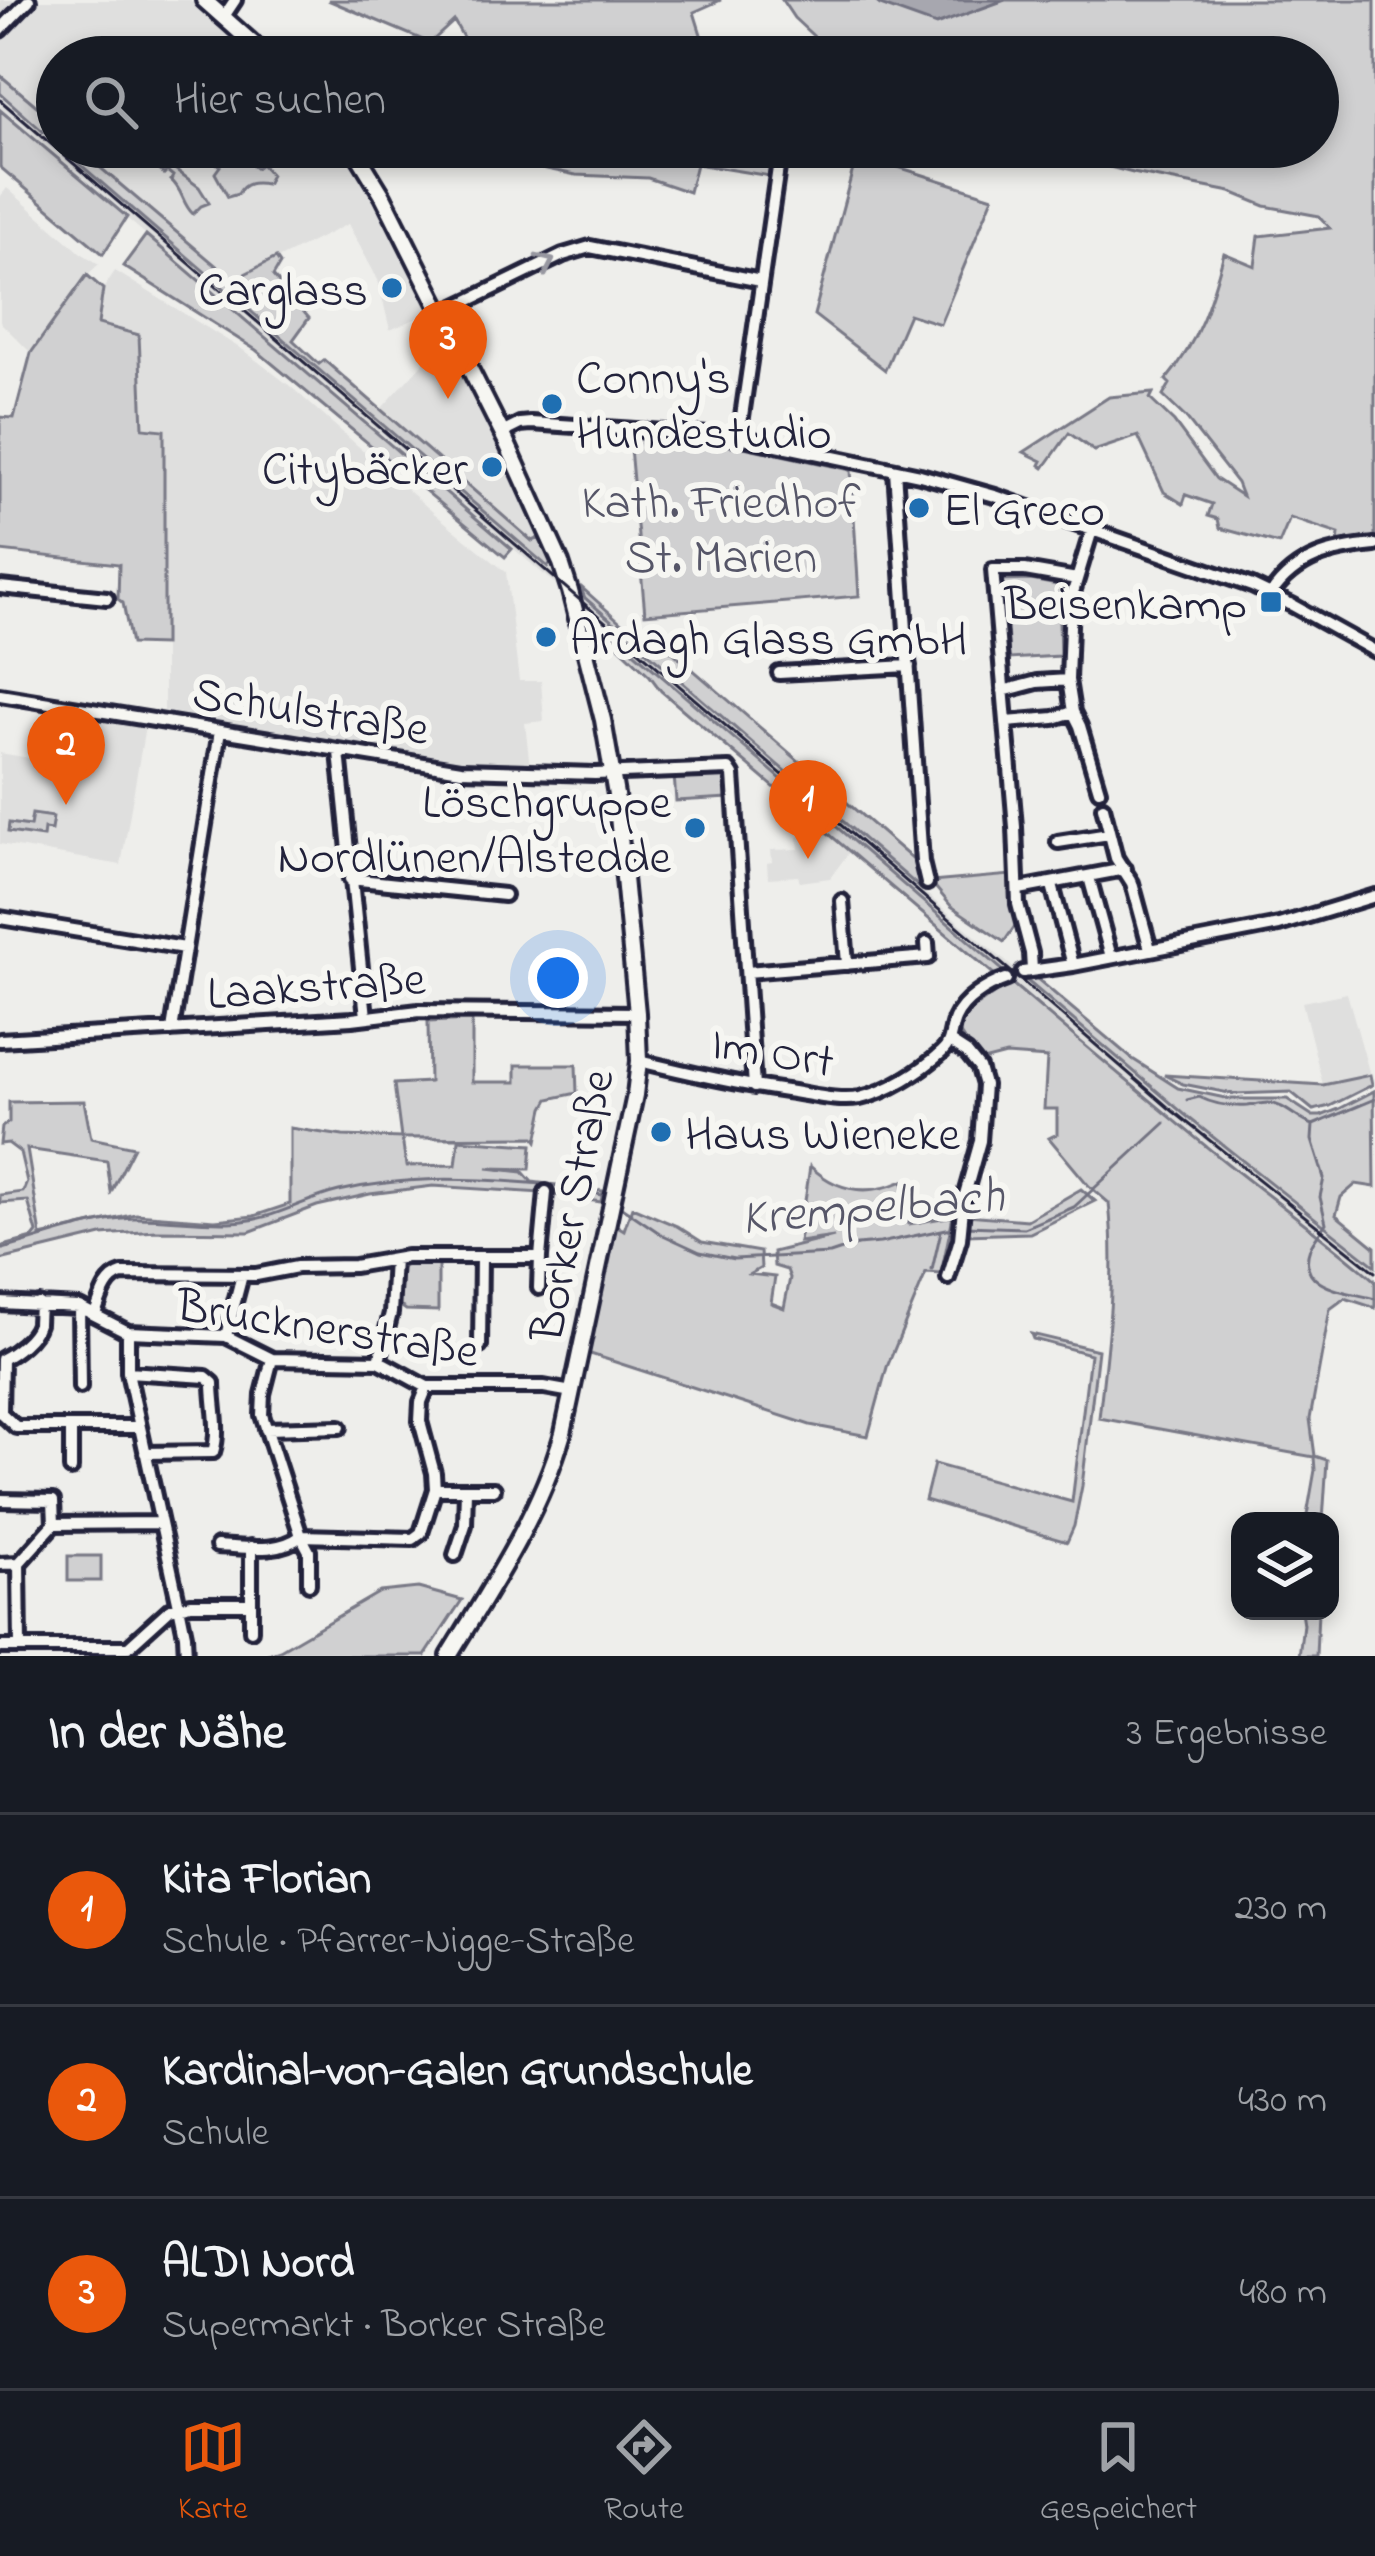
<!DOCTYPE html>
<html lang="de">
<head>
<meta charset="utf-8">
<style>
  body { margin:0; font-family:"Indie Flower",sans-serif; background:#20242c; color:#f1f3f6 }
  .controls { position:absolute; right:36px; bottom:36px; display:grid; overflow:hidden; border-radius:24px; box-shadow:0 6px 18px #0003 }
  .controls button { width:108px; height:108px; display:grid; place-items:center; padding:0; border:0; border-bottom:3px solid #363941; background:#171b24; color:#f1f3f6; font:60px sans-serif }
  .you { position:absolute; left:558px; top:978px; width:42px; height:42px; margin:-30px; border:9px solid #fff; border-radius:50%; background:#1a73e8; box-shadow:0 0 0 18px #1a73e833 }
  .badge { display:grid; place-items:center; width:78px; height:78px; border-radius:50%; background:#ea580c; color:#fff; font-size:39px; font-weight:700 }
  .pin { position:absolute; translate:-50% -99px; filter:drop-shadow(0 3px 6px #0008) }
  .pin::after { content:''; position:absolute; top:63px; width:42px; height:36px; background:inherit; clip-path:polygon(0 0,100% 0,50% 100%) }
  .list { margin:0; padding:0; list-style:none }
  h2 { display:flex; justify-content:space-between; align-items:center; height:156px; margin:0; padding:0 48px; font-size:51px }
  h2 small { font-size:39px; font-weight:400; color:#9ea1a6 }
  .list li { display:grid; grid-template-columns:78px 1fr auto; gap:36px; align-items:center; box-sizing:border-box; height:192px; padding:0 48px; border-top:3px solid #363941 }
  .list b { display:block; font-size:45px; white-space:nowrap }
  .list p { margin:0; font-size:39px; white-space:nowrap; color:#9ea1a6 }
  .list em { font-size:39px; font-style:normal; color:#9ea1a6 }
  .icon { flex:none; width:66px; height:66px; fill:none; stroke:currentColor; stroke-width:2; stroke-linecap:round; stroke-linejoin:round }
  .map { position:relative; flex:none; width:1375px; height:1656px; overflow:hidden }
  .search { position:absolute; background:#171b24; box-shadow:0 6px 18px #0003; left:36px; right:36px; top:36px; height:132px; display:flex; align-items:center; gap:30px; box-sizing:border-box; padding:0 42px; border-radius:66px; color:#9ea1a6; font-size:45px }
  .sheet { height:732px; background:#171b24 }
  nav { display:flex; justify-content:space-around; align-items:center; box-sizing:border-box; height:168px; border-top:3px solid #363941; background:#171b24; font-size:33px; color:#9ea1a6 }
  nav a { display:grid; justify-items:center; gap:6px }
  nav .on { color:#ea580c }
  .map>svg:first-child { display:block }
</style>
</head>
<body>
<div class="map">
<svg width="1375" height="1656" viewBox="0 0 1375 1656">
  <rect width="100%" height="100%" fill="#eeeeeb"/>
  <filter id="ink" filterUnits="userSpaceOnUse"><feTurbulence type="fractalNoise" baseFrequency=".00833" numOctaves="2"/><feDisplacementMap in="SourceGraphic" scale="24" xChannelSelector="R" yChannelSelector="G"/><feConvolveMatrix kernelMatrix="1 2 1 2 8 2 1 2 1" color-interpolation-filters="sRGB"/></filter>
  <g filter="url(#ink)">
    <!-- built -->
    <path fill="#dfdfde" d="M0,0H190L253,57H57V123L0,75Z
      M0,93L57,144V147H60L551,569L555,584L0,110Z
      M86,147H342L368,184L431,312L390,330L378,280L348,224L233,281L88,158L92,152Z
      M7,188L81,253L99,264L87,275L31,353L0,322V197Z
      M115,271L243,350L290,386L435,514L506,572L519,681H541L544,721L525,723L530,767H492L436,761L164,711V431L143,428L139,335L97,324L103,289Z
      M444,340L501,452L539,538L533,541L381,409Z
      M585,599L958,921L1016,970L1006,973L766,769L587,612Z
      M86,717L145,727L121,865L0,844V753L77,766Z
      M821,827L850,851L830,878L800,882L798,876L768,878L767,863L772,862L771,850L799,849L798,837L807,834L812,838Z
      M1025,979L1184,1114L1320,1225L1316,1231L1149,1101L1010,982Z
      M1347,993L1370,1075L1323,1085L1302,1002Z
      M1327,1230L1375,1266V1281L1323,1236Z"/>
    <!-- green -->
    <path fill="#d0d0d1" stroke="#797986" stroke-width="3" d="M328,0H721L694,12L708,57H474L454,21L430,43Z
      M782,0H1375V539L1338,544L1339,534L1290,518L1279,544L1220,528L1218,519L1208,516L1212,504L1186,495L1183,504L1164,492L1138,436L1094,451L1069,433L1044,468L1040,465L1042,461L1024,452L1109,397L1153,393L1150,399L1174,422L1216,479L1242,496L1237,483L1186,418L1163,396L1170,384L1166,380C1199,341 1211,301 1224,253L1255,266L1259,236L1330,228L1319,216L1265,206L1231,192L1133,173L1032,147H1318V57H836L794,18Z
      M0,75L57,123V144L0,93Z
      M0,110L127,217L103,254L0,167Z
      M60,147H86L92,152L89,158L233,280L276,258L280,264L273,276L309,318L293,340L319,364L324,360L532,541L539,538L551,562L548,567Z
      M153,147L159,149L156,155L199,187L209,203L201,206L193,214C182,204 183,190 171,180L173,176L167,171L164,174C153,165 148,162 153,147Z
      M224,147H243L241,151L246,156L249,153L254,158L250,163L256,168L261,164L271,175L266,184C254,182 244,182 238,194L228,197L215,173L220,166L211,159L218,150Z
      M508,147H774L770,176L696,164L689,192L648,178L576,175L502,160Z
      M857,154L993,197L940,324L909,314L885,370L814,315Z
      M146,235L512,549L505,557L256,350L123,266Z
      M87,275L103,289L98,324L139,335L143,428L164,430V645L131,644L123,603L118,599L119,564L0,551V417L14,418L31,353Z
      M629,437L744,447L851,470L859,596L645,614Z
      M1031,580L1063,586L1062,618L1059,620L1060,656L1009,659L1006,610L1000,609L999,581Z
      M580,586L645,644L646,629L917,863L920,888L585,598Z
      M606,628L1006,973L996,976L661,691L650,676L604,632Z
      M727,773L729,798L676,801L674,775Z
      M32,814L53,817L51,830L44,829L43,837L8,832L9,823L30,826Z
      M1011,875L1014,901L1019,920L1004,942L951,906L931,882Z
      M1035,977L1131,1058L1178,1088L1230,1099H1287L1313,1116H1321L1339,1109L1374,1091L1375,1187L1356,1184L1341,1197L1336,1215L1375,1247V1266L1184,1114L1025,979Z
      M1010,982C1081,1042 1151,1102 1223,1160C1274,1201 1326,1238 1375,1281V1308L1345,1298L1330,1309L1310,1419L1315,1456L1327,1460L1323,1521H1306L1315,1470L1314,1457L1099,1418C1107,1346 1117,1275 1109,1203L1089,1186L1049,1138L1057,1134V1109H1044L1047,1058L1006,1055L979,1062L957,1029L967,1013Z
      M472,1020V1082H516V1065H576L577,1093L549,1099L544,1108L537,1141L534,1137L402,1138L406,1166L456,1165L459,1140L532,1145L530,1169L487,1168L523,1172L532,1182L603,1191L601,1202L542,1193L433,1186L370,1194L317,1206L249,1232L156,1231L102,1235L0,1260V1247L33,1238L37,1233L28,1201L0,1203V1195L23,1192L27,1182L20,1152L8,1143L0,1144L2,1127L9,1122V1102L84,1101L91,1138L134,1147L111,1192L107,1161L27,1149L41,1236L136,1214L215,1220L254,1216L290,1204V1128L343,1136L401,1138L394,1084L429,1082L428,1022Z
      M1164,1075L1323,1085L1370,1075L1372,1085L1330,1106L1313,1110L1291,1092L1234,1094L1183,1084Z
      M810,1166C837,1192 869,1196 903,1181L909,1224L953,1216L941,1274L926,1273L887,1367L868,1436L810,1425L581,1351L609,1221L624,1230L632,1207L677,1226L702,1242L760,1252L761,1268L750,1274L775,1277L771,1303L784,1308L790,1278L787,1270L774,1266L773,1252L834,1237L799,1242Z
      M1081,1189L1095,1201L1030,1233L966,1235L967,1215L1027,1220Z
      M408,1262H438V1311L406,1310L399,1305C397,1291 395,1270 408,1262Z
      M1031,1334L1098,1350L1082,1486L1074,1526L1067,1542L925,1500L934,1464L1072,1502L1090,1354L1033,1339Z
      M68,1556H101V1581H68Z
      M418,1588L462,1600L425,1656H262L280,1650L380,1592Z
      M1301,1611H1318L1316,1656H1299L1303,1624Z"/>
    <!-- water -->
    <path fill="#a7a7af" stroke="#727281" stroke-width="3" d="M874,0H1005L936,25L880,5Z"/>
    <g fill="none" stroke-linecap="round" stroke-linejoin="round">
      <!-- stream -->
      <path stroke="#727281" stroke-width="3" d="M1375,1099L1313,1125L1312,1140L1324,1178L1320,1197L1326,1223C1321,1231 1313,1240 1310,1248C1295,1290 1349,1291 1375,1299
        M1187,1100L1199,1097C1213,1104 1231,1107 1248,1106C1255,1105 1261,1103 1268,1103C1285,1104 1297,1120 1313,1125
        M617,1204L661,1234L700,1252L734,1259L830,1254L857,1245L880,1243L956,1227
        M965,1226L1024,1228L1074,1207L1165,1123
        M0,1250C40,1239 93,1220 133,1218C170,1217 206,1225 243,1221C279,1217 305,1199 339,1191C404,1176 463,1178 529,1183C556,1185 586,1186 609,1199
        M932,1270L941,1231"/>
      <defs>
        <path id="minor" d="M223,18L235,0
          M0,30L29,0
          M441,314L563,255L590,247L761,281
          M502,433L520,424L531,423L739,437L920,475L995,496L1252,586L1292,605L1375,651
          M739,437L781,147
          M895,470L922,862L927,883
          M1092,530L1071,599L1068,680L1073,712L1080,726L1099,790
          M0,587L107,598
          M1271,594C1297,557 1332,549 1375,545
          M779,673L909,666
          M1003,691L1037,682L1068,680
          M0,695L461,770L595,774L729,769L733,775L754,1087
          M1006,722L1054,718L1073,712
          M339,752L366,1017
          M1103,807L1116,858L1132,883L1150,949
          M1058,842L1109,834
          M1089,877L1111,957
          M350,879L504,895
          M1052,885L1073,965
          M1019,889L1125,869
          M842,901L847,964
          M0,918L184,948
          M1032,970L1031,953L1018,904L1015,827L993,570H1025L1077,579
          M747,972L928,957L927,943
          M1023,972L1073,965L1279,925L1375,896
          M172,1030L220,731
          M0,1040L352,1019L419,1011L637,1013
          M639,1061C688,1073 736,1084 786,1091C810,1094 836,1102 860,1098C888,1092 921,1071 942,1052C952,1043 950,1031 955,1019C963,1000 988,985 1006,979
          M540,1257L546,1192
          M948,1278L960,1239L964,1198L980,1141L984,1085L979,1068L967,1053L950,1042
          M0,1303L79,1307L128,1332L226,1336L272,1359L379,1361L427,1387H544L572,1392
          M39,1304C39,1305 38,1322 38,1324C34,1338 14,1353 2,1359L1,1413L16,1427H139
          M79,1307L80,1387
          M95,1314C101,1298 105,1279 122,1274L256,1275L297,1267L354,1266L406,1257H540L539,1288
          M128,1332V1372L179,1606L185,1635L186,1656
          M226,1336L242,1275
          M480,1346L481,1257
          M379,1361L391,1313L394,1259
          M128,1372L206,1377L213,1383C213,1406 220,1430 213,1452L145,1453
          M71,1428V1469
          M266,1429L340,1427
          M435,1489H494
          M0,1500L53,1501L54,1524
          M217,1546C244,1547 278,1554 301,1536L262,1415L263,1394L272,1359
          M455,1555L465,1525L466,1489
          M19,1563L20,1647
          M0,1564L19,1563L54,1524L159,1523
          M309,1584V1551L301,1536L413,1539L421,1533L435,1489L434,1473L420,1421L421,1402L427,1387
          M251,1604V1630
          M0,1647H128L170,1609L191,1604H251V1547"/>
        <path id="major" d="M204,0L268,57
          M353,147L383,196L505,439L561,563L570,591L603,720L616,795L637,1013L639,1061L635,1095L563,1433C539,1515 493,1584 449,1656"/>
      </defs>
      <!-- minor casing -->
      <use href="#minor" stroke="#22223b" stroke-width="20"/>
      <!-- major casing -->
      <use href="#major" stroke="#22223b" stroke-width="22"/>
      <!-- minor -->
      <use href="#minor" stroke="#f6f6f2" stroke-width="10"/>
      <!-- major -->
      <use href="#major" stroke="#f6f6f2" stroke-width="14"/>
      <!-- rail -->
      <path stroke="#22223b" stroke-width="3" d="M0,100L1169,1108L1375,1272"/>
    </g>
    <!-- one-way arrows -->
    <defs><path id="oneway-chevron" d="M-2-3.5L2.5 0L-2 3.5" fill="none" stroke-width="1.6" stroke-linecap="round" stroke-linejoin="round" transform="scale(3)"/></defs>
    <use stroke="#9797a0" href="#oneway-chevron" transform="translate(546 263) rotate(-25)"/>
  </g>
  <!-- markers -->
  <g fill="#1f6fb2" stroke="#f6f6f2" stroke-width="4.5">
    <circle cx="392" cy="288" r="12"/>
    <circle cx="552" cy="404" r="12"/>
    <circle cx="492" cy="467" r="12"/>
    <circle cx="919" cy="508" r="12"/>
    <rect x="1259" y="590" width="24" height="24" rx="6"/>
    <circle cx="546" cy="637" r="12"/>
    <circle cx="695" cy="828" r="12"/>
    <circle cx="661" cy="1132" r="12"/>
  </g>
  <g text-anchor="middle" stroke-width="12" stroke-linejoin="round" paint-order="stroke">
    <!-- poi labels -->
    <g font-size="48" fill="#22223b" stroke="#f6f6f2" text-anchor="end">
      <text x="368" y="305">Carglass</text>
      <text x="576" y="393" text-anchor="start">Conny's<tspan x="576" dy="55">Hundestudio</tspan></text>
      <text x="468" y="484">Citybäcker</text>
      <text x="943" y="525" text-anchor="start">El Greco</text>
      <text x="1247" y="619">Beisenkamp</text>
      <text x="570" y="654" text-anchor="start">Ardagh Glass GmbH</text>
      <text x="671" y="817">Löschgruppe<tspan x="671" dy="55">Nordlünen/Alstedde</tspan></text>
      <text x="685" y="1149" text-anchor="start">Haus Wieneke</text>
    </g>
    <!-- park labels -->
    <g font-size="48" fill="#565668" stroke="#f6f6f2">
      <text x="721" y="517">Kath. Friedhof<tspan x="721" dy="55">St. Marien</tspan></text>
    </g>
    <!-- street labels -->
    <g font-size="48" fill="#22223b" stroke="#f6f6f2">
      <text transform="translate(311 709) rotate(9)" y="17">Schulstraße</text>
      <text transform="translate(316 984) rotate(-4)" y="17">Laakstraße</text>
      <text transform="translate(773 1050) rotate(9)" y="17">Im Ort</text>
      <text transform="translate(570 1205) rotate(-79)" y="17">Borker Straße</text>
      <text transform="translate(328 1326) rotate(9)" y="17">Brucknerstraße</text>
    </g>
    <!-- water labels -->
    <g font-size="51" font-style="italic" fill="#575769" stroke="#f6f6f2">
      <text transform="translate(872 1204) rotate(-5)" y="18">Krempelbach</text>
    </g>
  </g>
</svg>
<div class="controls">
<button><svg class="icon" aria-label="layers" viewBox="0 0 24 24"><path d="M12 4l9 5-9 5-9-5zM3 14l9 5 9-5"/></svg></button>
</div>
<div class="you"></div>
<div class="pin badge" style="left:808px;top:859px">1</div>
<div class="pin badge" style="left:66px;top:805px">2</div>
<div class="pin badge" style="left:448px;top:399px">3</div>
<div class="search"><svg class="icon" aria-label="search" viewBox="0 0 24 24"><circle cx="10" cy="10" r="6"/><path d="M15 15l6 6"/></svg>Hier suchen</div>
</div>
<section class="sheet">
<h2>In der Nähe<small>3 Ergebnisse</small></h2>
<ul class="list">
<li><span class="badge">1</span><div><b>Kita Florian</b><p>Schule · Pfarrer-Nigge-Straße</p></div><em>230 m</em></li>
<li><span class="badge">2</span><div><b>Kardinal-von-Galen Grundschule</b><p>Schule</p></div><em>430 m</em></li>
<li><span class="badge">3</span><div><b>ALDI Nord</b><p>Supermarkt · Borker Straße</p></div><em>480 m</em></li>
</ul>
</section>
<nav>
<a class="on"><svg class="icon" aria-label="map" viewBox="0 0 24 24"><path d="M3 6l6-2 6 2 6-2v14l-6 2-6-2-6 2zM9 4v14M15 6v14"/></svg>Karte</a>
<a><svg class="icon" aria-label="directions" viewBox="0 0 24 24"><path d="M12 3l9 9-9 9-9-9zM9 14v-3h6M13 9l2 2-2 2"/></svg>Route</a>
<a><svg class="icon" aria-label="saved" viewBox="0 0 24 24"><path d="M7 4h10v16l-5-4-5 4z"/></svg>Gespeichert</a>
</nav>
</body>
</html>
